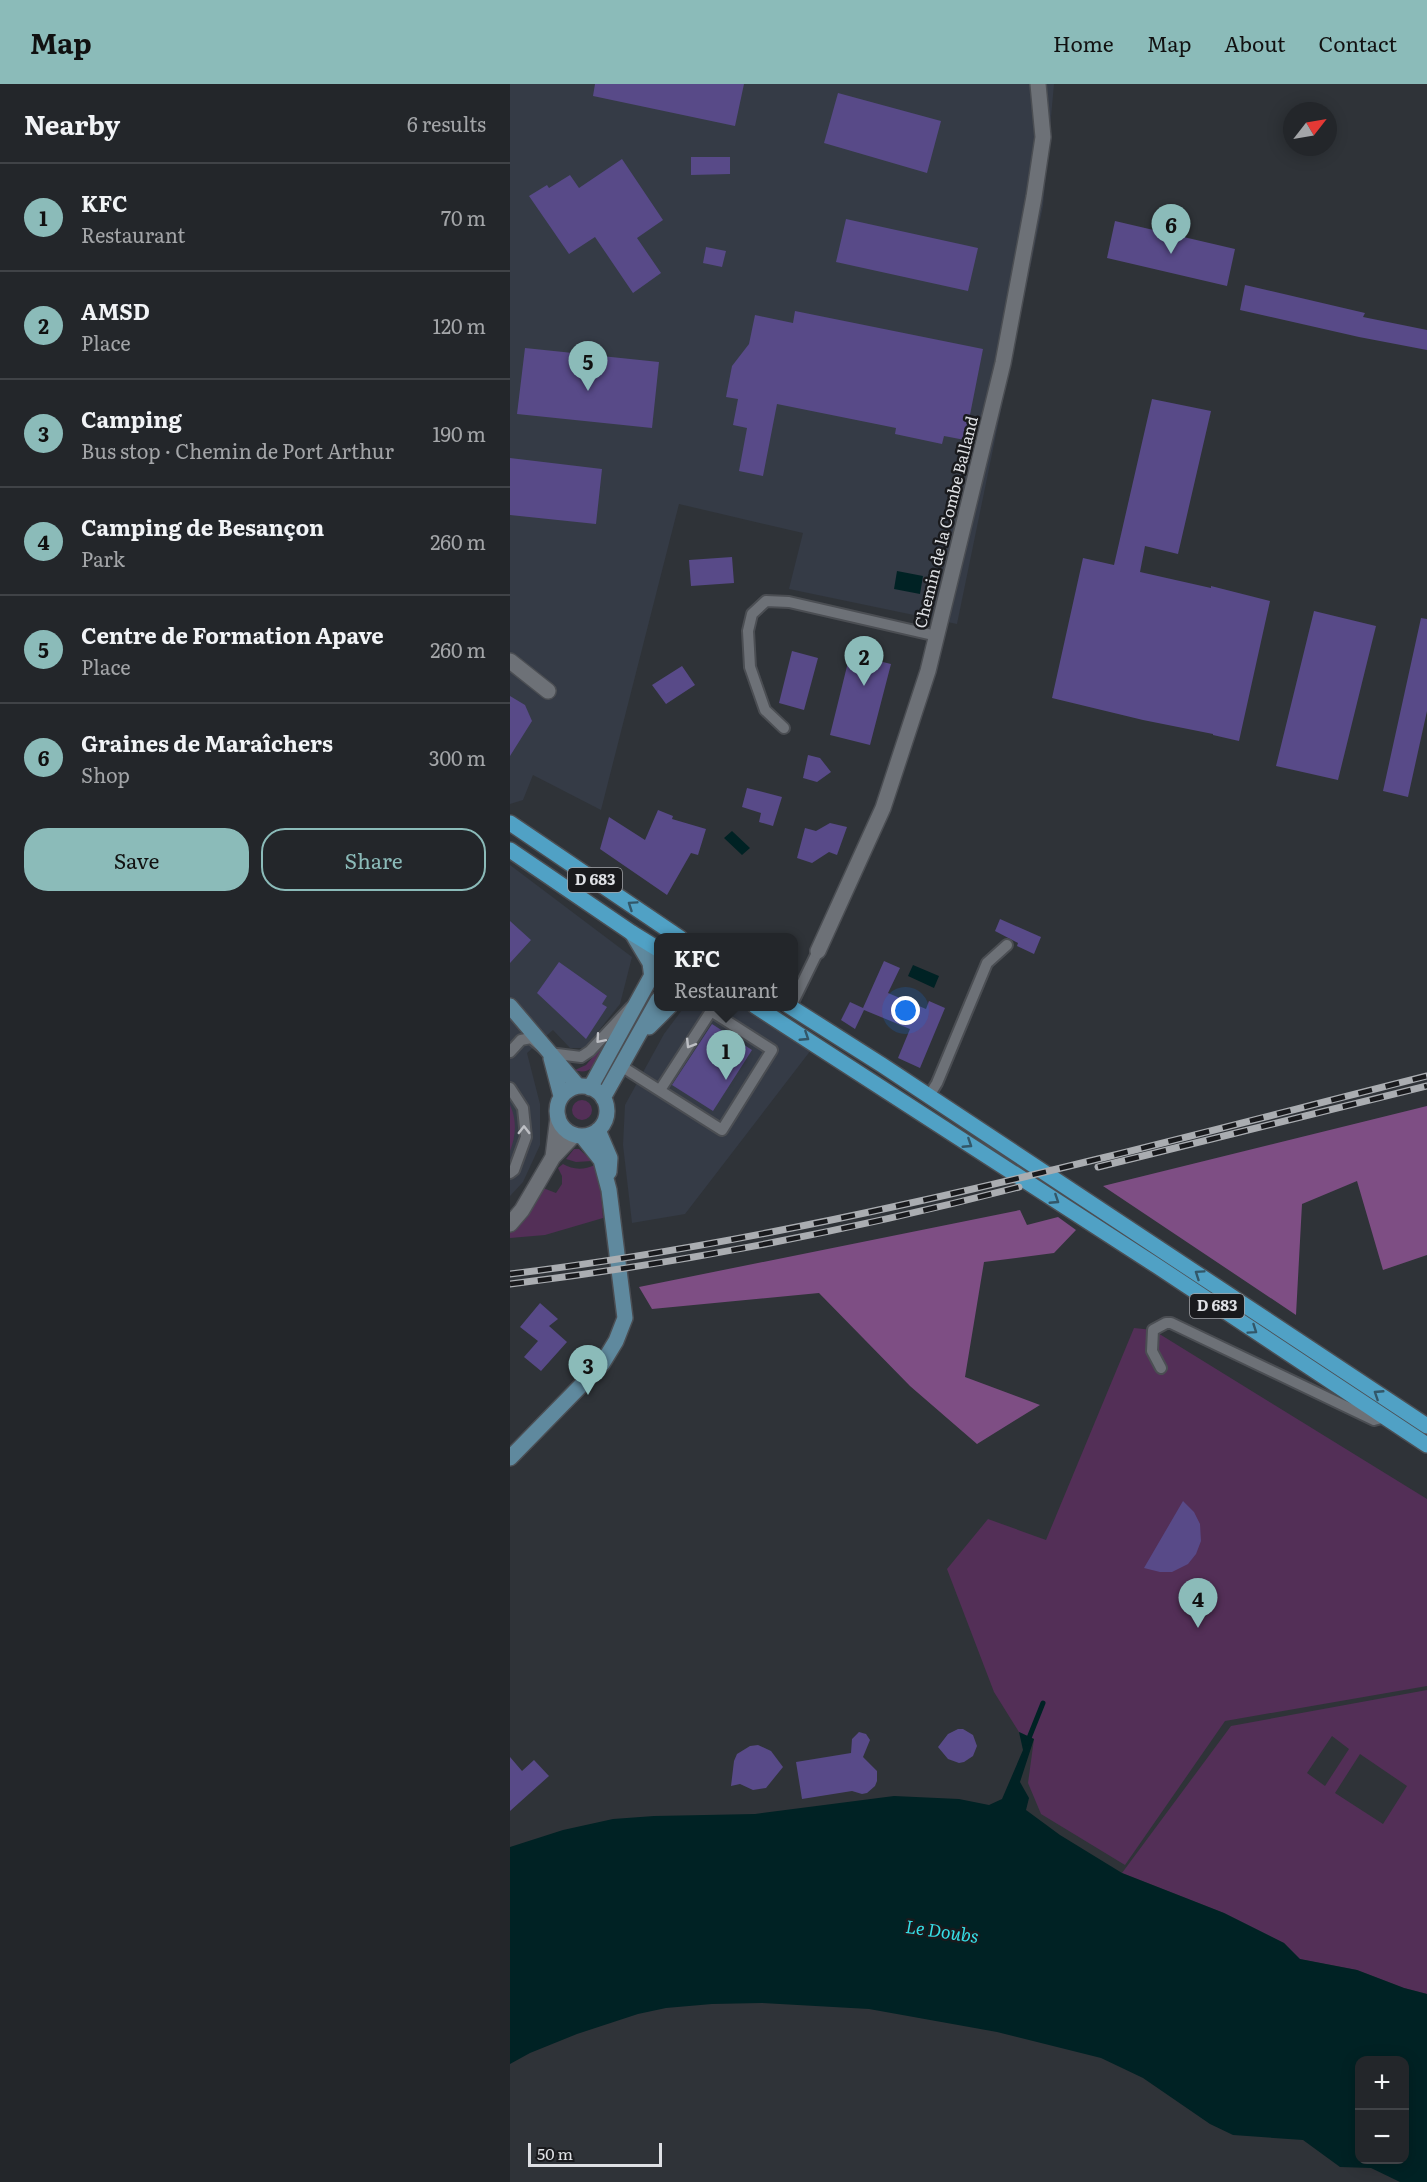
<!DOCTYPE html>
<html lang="en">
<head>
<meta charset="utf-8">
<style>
  body { margin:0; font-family:Literata,serif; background:#2f3236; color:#f1f3f6 }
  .controls { position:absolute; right:18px; bottom:18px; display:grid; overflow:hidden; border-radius:12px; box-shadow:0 3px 15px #0003 }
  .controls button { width:54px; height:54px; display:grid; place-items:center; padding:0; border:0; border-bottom:2px solid #404347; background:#23262a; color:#f1f3f6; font:30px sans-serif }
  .compass { position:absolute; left:773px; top:18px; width:54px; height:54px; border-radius:50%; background:#23262a; box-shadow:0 3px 15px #0003; rotate:59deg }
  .scale { position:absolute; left:18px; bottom:15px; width:134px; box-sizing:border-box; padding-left:6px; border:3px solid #dfe1e5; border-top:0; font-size:16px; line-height:21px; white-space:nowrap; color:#dfe1e5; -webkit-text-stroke:4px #191a1d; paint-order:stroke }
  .you { position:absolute; left:396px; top:927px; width:21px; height:21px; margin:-15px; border:4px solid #fff; border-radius:50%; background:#1a73e8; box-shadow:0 0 0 9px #1a73e833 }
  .badge { display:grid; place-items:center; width:39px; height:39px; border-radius:50%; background:#8bbbb9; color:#111; font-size:20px; font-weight:700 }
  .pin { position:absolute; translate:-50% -50px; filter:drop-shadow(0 2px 3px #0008) }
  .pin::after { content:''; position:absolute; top:32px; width:21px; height:18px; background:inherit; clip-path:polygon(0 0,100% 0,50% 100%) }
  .popup { position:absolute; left:144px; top:849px; width:144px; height:78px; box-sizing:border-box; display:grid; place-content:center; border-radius:12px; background:#23262a; filter:drop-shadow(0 2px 4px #0005); font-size:20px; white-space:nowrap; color:#a3a5a8 }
  .popup b { font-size:22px; color:#f1f3f6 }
  .popup::after { content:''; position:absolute; left:50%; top:100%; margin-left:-12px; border:12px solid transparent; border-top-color:#23262a }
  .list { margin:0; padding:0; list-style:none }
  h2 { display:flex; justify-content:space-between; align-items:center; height:78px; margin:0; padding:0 24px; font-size:26px }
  h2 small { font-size:20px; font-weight:400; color:#a3a5a8 }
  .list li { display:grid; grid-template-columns:39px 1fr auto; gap:18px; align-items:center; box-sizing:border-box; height:108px; padding:0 24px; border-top:2px solid #404347 }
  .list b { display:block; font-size:22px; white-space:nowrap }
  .list p { margin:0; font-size:20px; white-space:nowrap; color:#a3a5a8 }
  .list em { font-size:20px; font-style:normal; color:#a3a5a8 }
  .actions { display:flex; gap:12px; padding:18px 24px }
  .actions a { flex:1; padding:14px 0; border:2px solid #8bbbb9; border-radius:24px; text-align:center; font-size:21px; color:#8bbbb9 }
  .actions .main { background:#8bbbb9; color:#111 }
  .map { position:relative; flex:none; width:917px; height:2098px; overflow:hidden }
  header { display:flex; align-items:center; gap:36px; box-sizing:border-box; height:84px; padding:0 30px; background:#8bbbb9; color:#111 }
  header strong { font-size:28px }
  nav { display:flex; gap:33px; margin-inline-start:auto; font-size:21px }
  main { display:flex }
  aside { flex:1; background:#23262a }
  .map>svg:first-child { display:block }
</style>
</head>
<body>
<header>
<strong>Map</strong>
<nav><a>Home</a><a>Map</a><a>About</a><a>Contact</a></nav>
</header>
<main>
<aside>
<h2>Nearby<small>6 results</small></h2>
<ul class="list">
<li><span class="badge">1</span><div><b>KFC</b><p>Restaurant</p></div><em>70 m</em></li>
<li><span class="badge">2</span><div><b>AMSD</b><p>Place</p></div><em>120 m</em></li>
<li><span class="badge">3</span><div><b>Camping</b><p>Bus stop · Chemin de Port Arthur</p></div><em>190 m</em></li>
<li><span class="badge">4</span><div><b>Camping de Besançon</b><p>Park</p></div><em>260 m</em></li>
<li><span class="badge">5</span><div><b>Centre de Formation Apave</b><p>Place</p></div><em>260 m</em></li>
<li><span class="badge">6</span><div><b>Graines de Maraîchers</b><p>Shop</p></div><em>300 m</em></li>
</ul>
<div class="actions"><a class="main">Save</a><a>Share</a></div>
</aside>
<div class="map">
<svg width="917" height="2098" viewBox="0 0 917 2098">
  <rect width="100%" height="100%" fill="#2f3338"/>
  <!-- built -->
  <path fill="#353b46" d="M0,0H544L533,122L447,540L279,505L293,449L169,420L91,726L23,691L13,716L0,720Z
    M0,781L122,873L110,920L75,964H60L43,946L17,969L30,1020V1061L13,1098L0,1112Z
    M179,923H232L301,966L175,1130L122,1139L113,1061L115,1021L154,950L172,926Z"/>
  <!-- green -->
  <path fill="#532f57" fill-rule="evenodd" d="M101,952C94,967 85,994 65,986L76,981Z
    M62 1026a10 10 0 1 1 20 0a10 10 0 1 1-20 0Z
    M0,1021C7,1036 6,1052 0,1067Z
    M64,1065H69L82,1077L66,1078L56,1075Z
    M53,1080C63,1086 74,1086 85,1081L90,1099L93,1134L35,1151L0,1154V1147L33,1104L46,1109L52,1100V1092L48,1084Z
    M624,1244L643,1246L917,1415V1602L715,1637L615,1781L531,1730L518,1699L524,1655L509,1648L484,1608L437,1485L478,1435L536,1456Z
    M917,1606V1910L894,1904L847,1886L789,1875L774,1859L714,1829L612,1789L721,1642ZM822,1652L839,1665L815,1702L797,1689ZM850,1670L897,1702L873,1740L825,1709Z"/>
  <!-- forest -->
  <path fill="#7e4e84" d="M917,1022V1171L873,1186L847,1097L792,1120L786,1231L593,1102Z
    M510,1126L517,1141L548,1133L566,1146L544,1169L474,1178L455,1293L530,1321L467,1360L400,1302L309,1209L142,1225L129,1203Z"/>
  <!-- water -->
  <path fill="#002224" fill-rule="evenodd" d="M387,487L413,492L410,510L384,505Z
    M222,747L240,764L232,771L214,754Z
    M403,881L429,892L424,904L398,892Z
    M509,1648L524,1655L510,1698L519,1714L516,1726L550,1751L612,1789L714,1829L774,1859L790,1875L847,1886L894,1904L917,1910V2098H890L861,2084L830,2083L793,2056L723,2051L700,2040L633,1994L591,1974L487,1948L359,1925L252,1919L202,1920L156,1924L128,1930L67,1950L20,1969L0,1980V1763L53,1746L103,1735L144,1732L245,1730L384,1712L449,1715L479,1721L492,1715L513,1666ZM894,1976V2076H850V1976Z"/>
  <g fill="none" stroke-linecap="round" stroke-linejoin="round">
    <!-- stream -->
    <path stroke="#002224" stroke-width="5" d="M517,1659L533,1619"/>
  </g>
  <!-- building -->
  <path fill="#584a88" d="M85,0H234L225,42L83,12Z
    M328,9L431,37L417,89L314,59Z
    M181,73H220V90L181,91Z
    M112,75L153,136L127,154L151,189L123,209L85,153L59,170L19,112L37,101L39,104L60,91L69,104Z
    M336,135L468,164L458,207L326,178Z
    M605,137L725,165L717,202L597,174Z
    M196,163L216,167L212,183L193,179Z
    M735,201L855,229L853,233L917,246V266L849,253L730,226Z
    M285,227L473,265L455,356L434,352L432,360L385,350L386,344L267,320L253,392L229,387L237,344L223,341L228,315L216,313L222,282L239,260L245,231L283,239Z
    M15,264L149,278L142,344L7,330Z
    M642,315L701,327L668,470L635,462L630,488L701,504V502L760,517L729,657L703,651V650L633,636L542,614L573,474L604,481Z
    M0,374L92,385L86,440L0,431Z
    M222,473L224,499L181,502L179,476Z
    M804,527L866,542L828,696L766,682Z
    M911,534L917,535V627L898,713L873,707Z
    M282,567L308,574L294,626L269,619Z
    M340,570L381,580L360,661L320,651Z
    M172,582L185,601L156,620L142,601Z
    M0,612L15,621L22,637L0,672Z
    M298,671L310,674L321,688L307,698L293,694Z
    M237,704L272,713L263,742L249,738L251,729L232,723Z
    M148,726L163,732L162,735L196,745L188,771L181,769L157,811L90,765L99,733L135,756Z
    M320,739L337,743L327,771L319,768L302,779L287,774L295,744L306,747Z
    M490,835L531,853L524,870L507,862L508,859L485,847Z
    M0,837L21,856L0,879Z
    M374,877L390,884L378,909L416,925L419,917L435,924L410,984L388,974L400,945L354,926L345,945L331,936L340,918L353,924Z
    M49,878L97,912L92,920L97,923L76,955L27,909Z
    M202,940L242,966L203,1027L162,1001Z
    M30,1219L48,1235L39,1242L57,1258L31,1287L14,1273L28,1257L10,1243Z
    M673,1417L684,1428L690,1440L691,1457L686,1470L678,1480L662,1488H650L634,1484Z
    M448,1645H453L463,1651L467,1662L463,1672L454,1678L449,1679L438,1675L428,1663L438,1650Z
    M349,1648L356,1650L360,1656L353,1673L367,1687V1697L365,1702L357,1709L352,1710L342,1707L292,1715L286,1678L341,1669L342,1655Z
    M248,1661L261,1667L273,1683L256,1704L243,1706L230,1700L221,1702L224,1677L227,1670L240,1662Z
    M0,1673L12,1687L24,1676L39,1692L0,1727Z"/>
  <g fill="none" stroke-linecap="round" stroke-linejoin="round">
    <defs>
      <path id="lane" d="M274,644L255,626L240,583L238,547L242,530L256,517L279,518L427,552
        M284,916L308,867
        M0,968L11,956L21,954L39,969L71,973L80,967L121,923
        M111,982L212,1046L262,966L201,927L150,1006
        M0,1004L13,1024L16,1053L4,1086L0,1089
        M419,1012L427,999L477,879L497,861
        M651,1284L642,1267L643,1246L656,1239H661L864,1336L875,1333"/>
      <path id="street" d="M0,577L38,607
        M308,867L373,724L418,587L493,279L524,113L533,53L528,0
        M43,1073L48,1033
        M0,1140L12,1126L43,1073L64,1051"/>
      <path id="secondary" d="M122,849L140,879L142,894
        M0,922L68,1002
        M139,943L160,922
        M41,974L51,1012
        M47 1027a25 25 0 1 1 50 0a25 25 0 1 1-50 0Z
        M80,1004L148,880
        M93,1014L148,916
        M88,1046L100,1074L99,1088
        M0,1374L92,1280L106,1257L115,1234L99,1106L91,1076L72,1052"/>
      <path id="primary" d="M0,739L170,854
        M0,766L122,849L148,865
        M245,922L647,1182L917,1361
        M279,922L372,981L917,1342"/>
    </defs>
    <!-- lane casing -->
    <use href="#lane" stroke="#4b4e53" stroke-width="14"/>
    <!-- street casing -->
    <use href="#street" stroke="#4b4e53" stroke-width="18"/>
    <!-- secondary casing -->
    <use href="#secondary" stroke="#4b4e53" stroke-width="18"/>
    <!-- primary casing -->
    <use href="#primary" stroke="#4b4e53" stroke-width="18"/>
    <!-- lane -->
    <use href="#lane" stroke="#6d7177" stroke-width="10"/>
    <!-- street -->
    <use href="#street" stroke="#6d7177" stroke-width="15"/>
    <!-- secondary -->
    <use href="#secondary" stroke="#5f899e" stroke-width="15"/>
    <!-- primary -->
    <use href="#primary" stroke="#50a1c5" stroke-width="15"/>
    <defs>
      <path id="rail" d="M588,1083L917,1002
        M0,1190C311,1152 614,1068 917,992
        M0,1200C172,1179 342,1146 509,1103"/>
    </defs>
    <!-- rail casing -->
    <use href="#rail" stroke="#aaadb1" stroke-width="7"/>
    <!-- rail -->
    <use href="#rail" stroke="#191a1d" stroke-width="4.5" stroke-dasharray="14" stroke-linecap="butt"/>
  </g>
  <!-- one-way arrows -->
  <defs><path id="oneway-chevron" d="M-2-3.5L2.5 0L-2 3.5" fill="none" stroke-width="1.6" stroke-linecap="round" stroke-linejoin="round" transform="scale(1.5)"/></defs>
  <g stroke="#325769">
    <use href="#oneway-chevron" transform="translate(122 821) rotate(-146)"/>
    <use href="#oneway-chevron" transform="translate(295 953) rotate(33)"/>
    <use href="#oneway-chevron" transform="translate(458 1060) rotate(33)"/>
    <use href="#oneway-chevron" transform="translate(545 1116) rotate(33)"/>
    <use href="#oneway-chevron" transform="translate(689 1190) rotate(-146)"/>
    <use href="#oneway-chevron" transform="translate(743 1246) rotate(34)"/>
    <use href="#oneway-chevron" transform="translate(868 1310) rotate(-147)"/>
  </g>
  <g stroke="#bdbfc4">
    <use href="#oneway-chevron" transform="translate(90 955) rotate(131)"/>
    <use href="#oneway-chevron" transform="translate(180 960) rotate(122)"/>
    <use href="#oneway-chevron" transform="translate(14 1046) rotate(-90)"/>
  </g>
  <g text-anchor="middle" stroke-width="5" stroke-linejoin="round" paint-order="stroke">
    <!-- shield labels -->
    <g fill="#191a1d" stroke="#a4a5a9" stroke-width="1.5">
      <rect x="58" y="784" width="54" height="24" rx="4.5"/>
      <rect x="680" y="1210" width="54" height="24" rx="4.5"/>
    </g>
    <g font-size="15" font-weight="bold" fill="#dfe1e5">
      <text x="85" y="801">D 683</text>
      <text x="707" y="1227">D 683</text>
    </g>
    <!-- street labels -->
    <g font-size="16" fill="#dfe1e5" stroke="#191a1d">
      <text transform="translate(436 438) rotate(-76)" y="6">Chemin de la Combe Balland</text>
    </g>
    <!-- water labels -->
    <g font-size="18" font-style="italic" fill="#36dee6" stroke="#191a1d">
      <text transform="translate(432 1848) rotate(8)" y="6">Le Doubs</text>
    </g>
  </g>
</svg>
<div class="controls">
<button>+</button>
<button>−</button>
</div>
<svg class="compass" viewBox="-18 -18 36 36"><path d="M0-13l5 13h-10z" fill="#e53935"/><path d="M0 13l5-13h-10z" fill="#a3a5a8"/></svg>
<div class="scale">50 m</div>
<div class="you"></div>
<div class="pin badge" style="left:216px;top:996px">1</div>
<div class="popup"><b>KFC</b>Restaurant</div>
<div class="pin badge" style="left:354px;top:602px">2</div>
<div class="pin badge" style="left:78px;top:1311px">3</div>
<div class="pin badge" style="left:688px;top:1544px">4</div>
<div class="pin badge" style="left:78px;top:307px">5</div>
<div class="pin badge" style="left:661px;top:170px">6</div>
</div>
</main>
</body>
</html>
